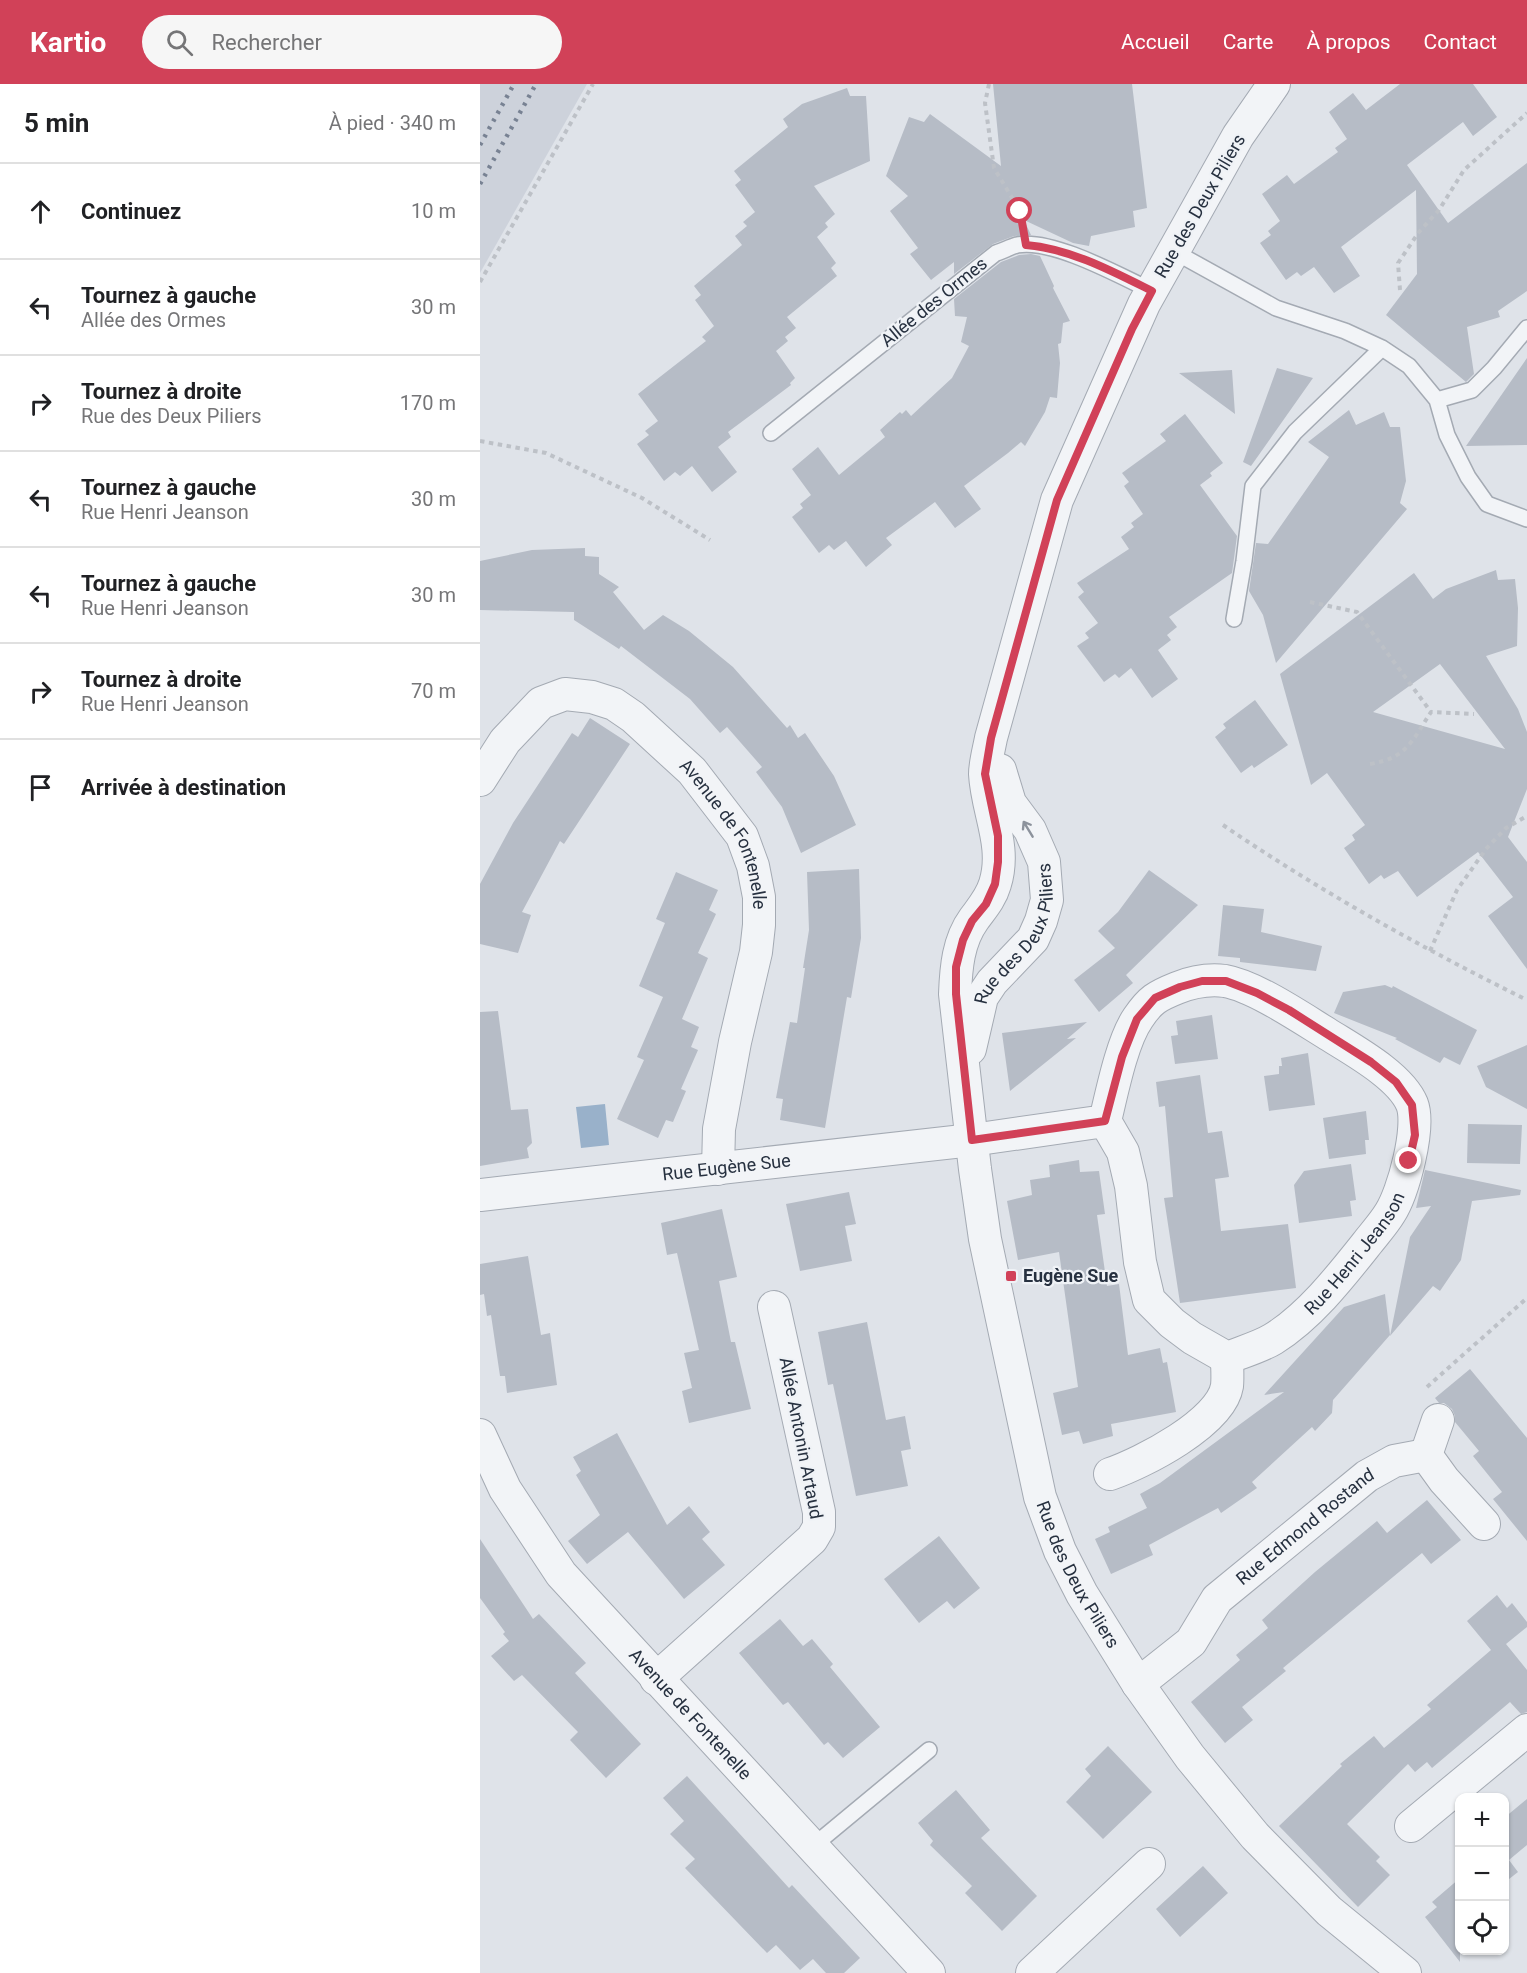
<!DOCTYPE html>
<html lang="fr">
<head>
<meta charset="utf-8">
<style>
  body { margin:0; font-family:Roboto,sans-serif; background:#f6f6f6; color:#202124 }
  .controls { position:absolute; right:18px; bottom:18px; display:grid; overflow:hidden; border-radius:12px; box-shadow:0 2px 4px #0004 }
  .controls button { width:54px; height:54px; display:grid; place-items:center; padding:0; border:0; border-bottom:2px solid #e0e0e0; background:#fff; color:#202124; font:30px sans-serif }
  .stop { position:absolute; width:18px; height:18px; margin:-14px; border:4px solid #d14158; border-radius:50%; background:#fff }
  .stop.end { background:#d14158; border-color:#fff; box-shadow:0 2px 6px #0008 }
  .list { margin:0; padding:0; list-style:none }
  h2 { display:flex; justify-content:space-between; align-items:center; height:78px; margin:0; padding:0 24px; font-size:26px }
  h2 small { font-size:20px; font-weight:400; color:#757577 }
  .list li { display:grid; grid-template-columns:39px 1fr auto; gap:18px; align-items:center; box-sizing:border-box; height:96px; padding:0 24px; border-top:2px solid #e0e0e0 }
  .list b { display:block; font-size:22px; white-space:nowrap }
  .list p { margin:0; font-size:20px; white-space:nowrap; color:#757577 }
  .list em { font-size:20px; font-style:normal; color:#757577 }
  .icon { flex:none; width:33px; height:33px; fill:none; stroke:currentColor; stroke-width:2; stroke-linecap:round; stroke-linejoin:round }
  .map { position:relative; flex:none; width:1047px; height:1889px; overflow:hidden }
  header { display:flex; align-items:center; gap:36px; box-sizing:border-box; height:84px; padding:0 30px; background:#d14158; color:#fff }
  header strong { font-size:28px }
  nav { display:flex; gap:33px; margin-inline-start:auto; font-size:21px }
  .search { width:420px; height:54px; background:#f6f6f6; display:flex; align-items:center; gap:15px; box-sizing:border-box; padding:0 21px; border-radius:33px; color:#757577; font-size:22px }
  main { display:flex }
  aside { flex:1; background:#fff }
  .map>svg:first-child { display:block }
</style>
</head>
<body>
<header>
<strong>Kartio</strong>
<div class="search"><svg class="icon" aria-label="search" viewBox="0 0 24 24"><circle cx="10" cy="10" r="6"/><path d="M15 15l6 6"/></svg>Rechercher</div>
<nav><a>Accueil</a><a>Carte</a><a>À propos</a><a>Contact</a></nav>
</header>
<main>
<aside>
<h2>5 min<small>À pied · 340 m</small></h2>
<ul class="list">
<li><svg class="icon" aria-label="ahead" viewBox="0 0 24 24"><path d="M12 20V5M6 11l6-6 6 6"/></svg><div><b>Continuez</b></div><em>10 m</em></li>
<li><svg class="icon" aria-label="left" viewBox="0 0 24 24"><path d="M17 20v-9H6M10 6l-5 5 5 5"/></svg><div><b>Tournez à gauche</b><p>Allée des Ormes</p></div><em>30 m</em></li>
<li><svg class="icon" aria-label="right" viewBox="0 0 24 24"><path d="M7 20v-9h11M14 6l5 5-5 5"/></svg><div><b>Tournez à droite</b><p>Rue des Deux Piliers</p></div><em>170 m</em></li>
<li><svg class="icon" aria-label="left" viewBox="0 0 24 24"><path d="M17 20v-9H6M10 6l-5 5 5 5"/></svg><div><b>Tournez à gauche</b><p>Rue Henri Jeanson</p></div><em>30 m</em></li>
<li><svg class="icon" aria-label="left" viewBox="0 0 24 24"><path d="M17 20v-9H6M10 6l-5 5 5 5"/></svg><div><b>Tournez à gauche</b><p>Rue Henri Jeanson</p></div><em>30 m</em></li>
<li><svg class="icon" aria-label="right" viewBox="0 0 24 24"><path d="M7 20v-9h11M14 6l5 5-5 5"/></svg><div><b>Tournez à droite</b><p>Rue Henri Jeanson</p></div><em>70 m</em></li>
<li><svg class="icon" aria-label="arrive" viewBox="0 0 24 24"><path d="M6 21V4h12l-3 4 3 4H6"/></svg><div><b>Arrivée à destination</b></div></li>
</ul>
</aside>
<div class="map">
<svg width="1047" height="1889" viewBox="0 0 1047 1889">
  <rect width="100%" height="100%" fill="#dfe3e9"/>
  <!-- built -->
  <path fill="#cdd2db" d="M0,0H107L0,189Z"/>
  <!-- water -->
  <path fill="#99b1ca" d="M125,1020L129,1061L101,1064L96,1023Z"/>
  <!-- building -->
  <path fill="#b6bcc6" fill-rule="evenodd" d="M513,0H652L667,124L653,127L655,143L611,152L609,162L593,159L544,136L551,151L534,152L513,160L474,190V178L451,196L430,170L438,164L410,127L428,112L406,92L429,33L444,38L450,30L521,82Z
    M920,0H993L1017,33L993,52L983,38L927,81L968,139L1047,79V207L1018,227L1020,233L987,243L994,290L986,298L906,231L937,190L936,106L861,163L880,192L854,209L834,183L821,192L817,188L806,196L780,159L791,151L788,147L800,137L782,110L807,91L814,100L858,68L855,64L867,55L849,28L873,9L886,26Z
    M367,4L370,12H386L390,77L334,102L355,130L345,139L348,143L337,153L356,179L351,184L357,192L307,233L316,244L305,253L308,257L296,267L315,294L310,299L311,301L248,348L251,353L238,363L257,388L232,408L212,382L200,392L195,388L184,397L157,360L169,351L165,347L178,337L158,310L226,257L222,253L234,242L215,216L221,211L214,202L262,161L255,152L267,142L263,138L275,128L255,101L261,96L254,87L308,43L303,35L322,20Z
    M551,170L560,172L574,202L573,204L590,237L583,239L581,259L578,260L580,279L577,314L570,313L565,328L545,362L541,358L528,369L484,402L501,425L475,444L455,418L406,454L412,461L386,483L366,457L354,466L349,461L339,469L312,433L323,424L320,420L331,411L312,385L338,363L359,391L405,353L400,346L420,328L422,330L426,326L431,332L472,294L489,262L481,258L487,233L475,232L474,215L521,178L539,171Z
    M1047,274V361L986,362Z
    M797,284L833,294L771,382L763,378Z
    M752,286L755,330L699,289Z
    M869,326L876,341L904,328L910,343H920L926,397L920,419L927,425L796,579L783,531L769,507L776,459L788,460L849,373L828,358Z
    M705,330L743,379L730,389L732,392L720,401L757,452L752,489L689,533L697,543L687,551L691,556L678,566L698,595L672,614L651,584L639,594L635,590L624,598L597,562L609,554L605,549L618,539L598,513L604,508L597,499L649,465L641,453L654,443L651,439L663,430L644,402L649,398L642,389L686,357L680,350Z
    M105,464V472L119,473V490L139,503L133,508L164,546L183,531L209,547L253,583L307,644L310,641L318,654L325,649L354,692L376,741L321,769L302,723L276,688L282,683L247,643L240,649L210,615L141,562L139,565L94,536V528L0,526V477L52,466Z
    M1016,486L1018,496L1035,495L1038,524L1037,562L1006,572L1038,625L1047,648V705L1028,753L1047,778V885L1008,832L1033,813L998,768L937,813L918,787L904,795L901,791L889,800L864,764L875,756L872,751L885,741L847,689L831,701L800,590L934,489L953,515L966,505ZM960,580L1025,665L893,628Z
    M775,616L808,661L774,684L772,681L761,689L735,653L746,644L743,640Z
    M110,634L150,660L84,760L80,757L42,828L51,831L38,869L0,860V800L33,739L92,649L98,653Z
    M379,785L381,854L371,914L367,913L345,1044L300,1036L303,1015L296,1014L310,938L317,939L325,884H323L329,846L327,788Z
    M669,786L718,821L646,891L653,899L619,928L594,896L635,864L618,847L638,828Z
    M196,788L238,806L229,826L236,830L218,869L228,874L202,935L219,943L211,963L218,966L201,1005L206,1007L193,1038L186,1036L178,1054L137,1035L164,976L157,973L183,913L159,902L185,839L176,835Z
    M743,821L784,825L781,848L842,862L836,887L760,878V874L738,872Z
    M905,901L912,904L913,902L997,946L980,981L964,973L960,979L915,955L917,954L854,929L863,908Z
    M18,927L31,1026L48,1025L52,1059L47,1064L49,1074L0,1082V928Z
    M732,931L738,975L695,980L691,952L698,951L696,937Z
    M607,938L587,955L596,954L530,1007L522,949Z
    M1047,961V1025L1006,1003L997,982Z
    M828,969L835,1021L789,1027L784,992L799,990V982H802L801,974Z
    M720,991L728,1049L742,1047L749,1093L735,1095L741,1147L808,1140L816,1204L700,1219L684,1114L693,1113L685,1022L679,1023L676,998Z
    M886,1027L889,1056H885L886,1070L849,1075L843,1034Z
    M988,1040L1042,1041L1040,1080L987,1079Z
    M599,1076L600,1088L619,1087L625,1130L617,1131L627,1202L639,1200L648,1271L680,1264L683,1279L687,1278L696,1328L631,1340L633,1352L603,1360L599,1347L582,1351L573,1309L598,1303L579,1168L538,1176L527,1117L552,1111L550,1096L570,1093L569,1081Z
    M871,1080L876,1116L870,1117L872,1132L819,1139L814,1101L824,1087Z
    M945,1086L1041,1106L1040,1111L992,1117L981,1176L960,1207L953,1202L910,1252L930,1153L951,1122L936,1124Z
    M369,1108L376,1140L365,1142L372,1177L320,1187L306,1120Z
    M242,1125L257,1193L239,1197L251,1258H255L271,1325L209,1339L202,1307L212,1304L204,1269L219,1266L197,1169L187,1171L181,1139Z
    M48,1172L61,1251L70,1249L77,1301L27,1309L25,1292H20L11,1231L7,1232L4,1210L0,1211V1180Z
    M905,1210L910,1251L853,1316L852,1329L835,1347L832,1343L772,1398L777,1404L741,1429L738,1424L669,1461L673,1471L631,1490L615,1455L630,1448L628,1443L667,1424L660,1410L680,1399L804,1308L784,1311L864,1223Z
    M387,1238L406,1336L425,1332L431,1365L421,1367L428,1402L376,1412L353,1300L348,1301L338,1248Z
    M990,1285L1047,1354V1457L1013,1415L1022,1408L993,1372L999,1367L975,1338V1332L972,1325L964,1319H959L955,1314Z
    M137,1349L187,1441L209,1422L230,1448L222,1455L245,1481L204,1515L148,1448L107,1480L88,1457L120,1431L96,1391L101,1387L93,1373Z
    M947,1416L981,1456L951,1480L942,1469L803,1584L806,1587L762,1623L773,1636L745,1659L711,1618L760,1576L756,1571L788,1544L782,1536L835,1488L897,1437L907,1449Z
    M459,1452L500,1504L474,1525L467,1517L439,1539L404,1495Z
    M0,1455L53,1535L59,1530L106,1579L95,1589L161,1660L126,1694L90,1656L98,1648L42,1591L34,1597L11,1572L29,1557L23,1550L25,1548L0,1514Z
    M1017,1511L1027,1524L1032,1519L1047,1538V1543L1026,1560L1047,1586V1628L1041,1630L1030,1618L952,1684L947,1678L935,1688L928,1680L867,1740L900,1773L896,1777L910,1791L878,1823L799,1742L862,1682L860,1680L894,1652L904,1664L951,1625L947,1621L1011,1566L987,1537Z
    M300,1535L323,1562L332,1555L353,1580L350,1583L400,1643L363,1674L348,1658L344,1661L308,1618L303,1621L259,1569Z
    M628,1662L672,1708L623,1755L586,1718L611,1692L605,1685Z
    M207,1692L309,1804L312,1801L380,1874L364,1889H346L333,1875L320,1886L296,1861L287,1869L205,1784L215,1775L190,1750L204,1737L183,1714Z
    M476,1706L510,1746L501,1754L557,1812L522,1847L485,1809L492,1802L450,1761L453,1757L438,1739Z
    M1047,1715V1761L1029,1776L1038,1788L1024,1799V1734Z
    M723,1782L748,1809L700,1853L676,1825Z
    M980,1794V1878L945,1833L957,1823L952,1818Z"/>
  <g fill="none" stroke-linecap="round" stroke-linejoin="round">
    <defs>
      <path id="service" d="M693,167L796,224L865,247L902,264L929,282L957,316L967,351L988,393L1007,420L1047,435
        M957,316L992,306L1014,284L1047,244
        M291,349L516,169C523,167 530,163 537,161C572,154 640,192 672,207
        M754,535L764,477L773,402L815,348L902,264
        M332,1763L449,1666"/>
      <g id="minor">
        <path id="s1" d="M794,0L758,52L664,220L577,416L511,654C509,665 505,679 505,690C507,728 527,762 515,800C511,814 502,824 494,835C478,857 476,884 475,910L495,1085L505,1155L560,1413L580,1467L602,1510L658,1600L710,1673L775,1752L849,1827L925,1889"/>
        <path id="s2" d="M0,696L25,657L61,619L85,610L112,613L134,620L153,633L212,687L262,752L273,782L279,813V841L276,868L255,958L239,1045L238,1085"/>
        <path id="s3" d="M490,965L502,913L512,898L553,855L561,837L567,816L564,778L550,746L530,719L520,686"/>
        <path id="s4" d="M0,1111L492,1056L625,1037L643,1068L651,1102L660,1178L669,1216L692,1239L712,1254L747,1274C762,1268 780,1263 793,1255C830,1232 861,1192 888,1158C895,1149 904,1139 910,1129C923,1109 941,1043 932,1020C920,991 871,965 846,949C820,933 774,902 745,897C729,895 712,898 697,904C677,912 670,916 658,934C642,957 632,1008 625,1037"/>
        <path id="s5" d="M0,1351L25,1405L81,1490L449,1889"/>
        <path d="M946,1371L964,1396L1004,1440"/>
        <path d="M946,1371L958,1336"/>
        <path d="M630,1390C662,1379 741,1339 747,1302C748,1293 747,1283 747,1274"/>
        <path d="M176,1595L332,1455L339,1443V1428L294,1223"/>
        <path id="s6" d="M658,1600L711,1558L737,1515L887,1392L914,1377L946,1371"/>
        <path d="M931,1742L1047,1646"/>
        <path d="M552,1889L669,1780"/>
      </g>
    </defs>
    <!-- service casing -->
    <use href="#service" stroke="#a4aab3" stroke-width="18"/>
    <!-- minor casing -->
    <use href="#minor" stroke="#a4aab3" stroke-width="34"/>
    <!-- path -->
    <path stroke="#bdc1c7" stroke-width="4" stroke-dasharray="4.5 4.5" stroke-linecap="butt" d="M509,0L505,19L514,84L540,127L541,135
      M0,198L113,0
      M920,206L918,179L939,148L959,126L984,86L1047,29
      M0,357L66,369L162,414L230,456
      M830,518L877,528L951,628
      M890,680C927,674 932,657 951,628L994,630
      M743,741C840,807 942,864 1047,916
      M950,867L977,806L1006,765L1026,744L1047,732
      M947,1303L1047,1214"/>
    <!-- service -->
    <use href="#service" stroke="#f2f4f7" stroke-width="15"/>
    <!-- minor -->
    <use href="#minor" stroke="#f2f4f7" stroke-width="32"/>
    <!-- rail -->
    <path stroke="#788293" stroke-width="4.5" stroke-dasharray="3 6" stroke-linecap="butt" d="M0,61L34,0
      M0,100L56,0"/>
  </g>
  <!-- one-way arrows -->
  <defs><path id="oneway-shaft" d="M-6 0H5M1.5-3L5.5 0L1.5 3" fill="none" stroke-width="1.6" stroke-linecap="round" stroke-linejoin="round" transform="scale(1.5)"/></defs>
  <use stroke="#8c929c" href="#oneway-shaft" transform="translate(548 745) rotate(-121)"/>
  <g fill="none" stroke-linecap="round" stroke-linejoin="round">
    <!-- route -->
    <path stroke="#d14158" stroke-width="8" d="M540,127L546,161C591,165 632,187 672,207L652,245L577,416L511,654L505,690L518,752V778L515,800L506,820L492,837L483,856L476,883V910L492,1056L625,1037L642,973L657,935L675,914L700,903L722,897H746L777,909L809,926L891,978L916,998L932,1021L935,1051L929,1077"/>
  </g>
  <!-- markers -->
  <rect fill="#d14158" stroke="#eff2f6" stroke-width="2" x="525" y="1186" width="12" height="12" rx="3"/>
  <g text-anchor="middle" stroke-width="4.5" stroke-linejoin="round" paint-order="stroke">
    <!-- street labels -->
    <g font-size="18" fill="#273140" stroke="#eff2f6">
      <text transform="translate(720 122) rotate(-60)" y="6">Rue des Deux Piliers</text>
      <text transform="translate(454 218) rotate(-39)" y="6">Allée des Ormes</text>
      <text dy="6" stroke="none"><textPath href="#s2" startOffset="350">Avenue de Fontenelle</textPath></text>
      <text dy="6" stroke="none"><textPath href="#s3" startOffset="128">Rue des Deux Piliers</textPath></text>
      <text dy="6" stroke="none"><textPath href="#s4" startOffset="248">Rue Eugène Sue</textPath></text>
      <text dy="6" stroke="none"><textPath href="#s4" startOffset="1083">Rue Henri Jeanson</textPath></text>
      <text transform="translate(321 1354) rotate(79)" y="6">Allée Antonin Artaud</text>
      <text dy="6" stroke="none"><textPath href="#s6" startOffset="232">Rue Edmond Rostand</textPath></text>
      <text dy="6" stroke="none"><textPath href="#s1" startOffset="1582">Rue des Deux Piliers</textPath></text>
      <text dy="6" stroke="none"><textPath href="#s5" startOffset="352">Avenue de Fontenelle</textPath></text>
    </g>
    <!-- poi labels -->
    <g font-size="18" font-weight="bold" fill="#273140" stroke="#eff2f6" text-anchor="start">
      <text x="543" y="1198">Eugène Sue</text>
    </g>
  </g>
</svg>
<div class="controls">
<button>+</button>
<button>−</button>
<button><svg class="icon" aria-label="locate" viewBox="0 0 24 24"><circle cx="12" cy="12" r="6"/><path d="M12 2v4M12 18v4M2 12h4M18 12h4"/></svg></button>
</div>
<div class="stop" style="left:540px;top:127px"></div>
<div class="stop end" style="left:929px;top:1077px"></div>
</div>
</main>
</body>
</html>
